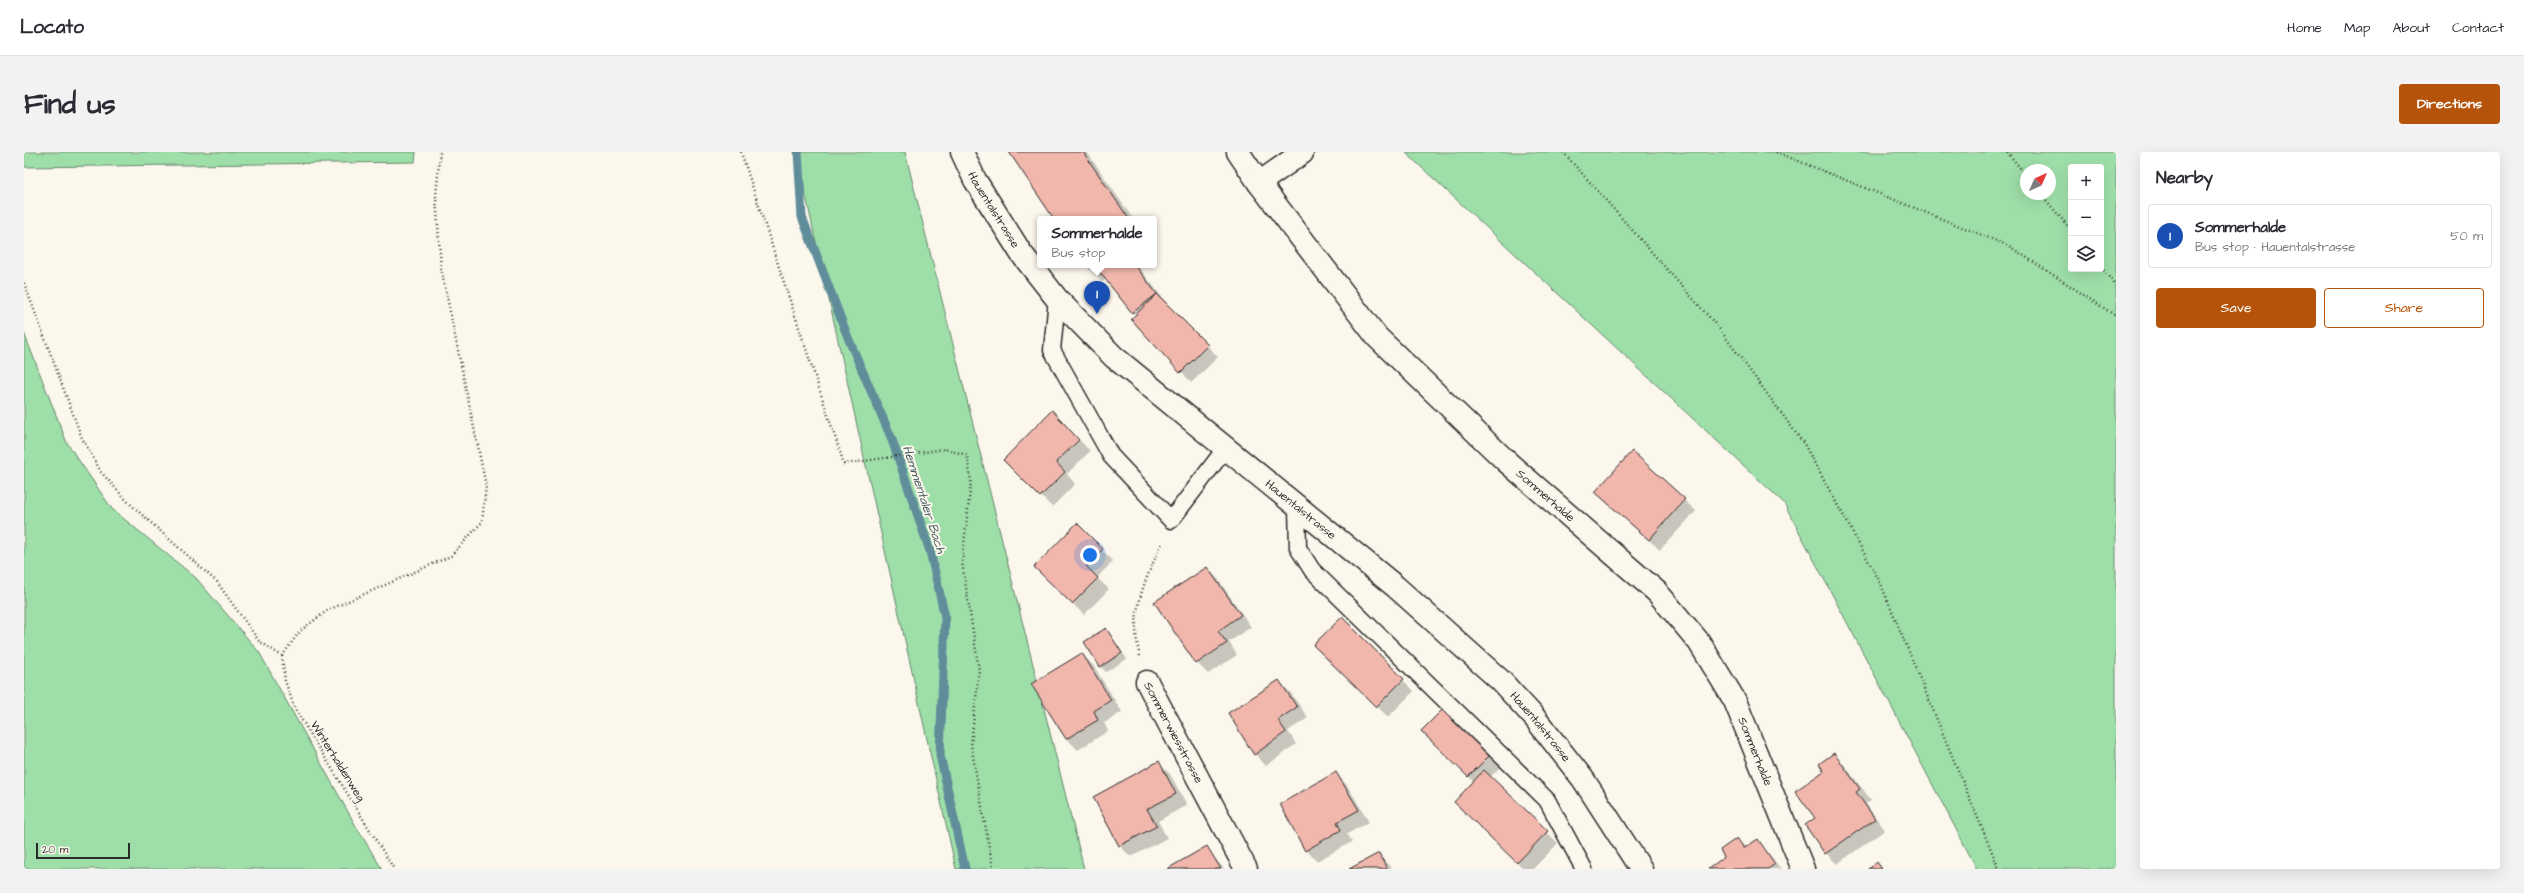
<!DOCTYPE html>
<html lang="en">
<head>
<meta charset="utf-8">
<style>
  body { margin:0; font-family:"Architects Daughter",sans-serif; background:#f2f2f3; color:#2b2b33 }
  .controls { position:absolute; right:12px; top:12px; display:grid; overflow:hidden; border-radius:4px; box-shadow:0 4px 16px #0002 }
  .controls button { width:36px; height:36px; display:grid; place-items:center; padding:0; border:0; border-bottom:1px solid #e1e1e2; background:#fff; color:#2b2b33; font:20px sans-serif }
  .compass { position:absolute; left:1996px; top:12px; width:36px; height:36px; border-radius:50%; background:#fff; box-shadow:0 4px 16px #0002; rotate:45deg }
  .scale { position:absolute; left:12px; bottom:10px; width:94px; box-sizing:border-box; padding-left:4px; border:2px solid #2b2b2b; border-top:0; font-size:11px; line-height:14px; white-space:nowrap; color:#2b2b2b; -webkit-text-stroke:3px #fbf7ec; paint-order:stroke }
  .you { position:absolute; left:1066px; top:403px; width:14px; height:14px; margin:-10px; border:3px solid #fff; border-radius:50%; background:#1a73e8; box-shadow:0 0 0 6px #1a73e833 }
  .badge { display:grid; place-items:center; width:26px; height:26px; border-radius:50%; background:#b45309; color:#fff; font-size:13px; font-weight:700 }
  .pin { position:absolute; translate:-50% -33px; filter:drop-shadow(0 1px 2px #0008) }
  .pin::after { content:''; position:absolute; top:21px; width:14px; height:12px; background:inherit; clip-path:polygon(0 0,100% 0,50% 100%) }
  .popup { position:absolute; left:1013px; top:64px; width:120px; height:52px; box-sizing:border-box; display:grid; place-content:center; border-radius:4px; background:#fff; filter:drop-shadow(0 1px 3px #0005); font-size:13px; white-space:nowrap; color:#7c7c81 }
  .popup b { font-size:15px; color:#2b2b33 }
  .popup::after { content:''; position:absolute; left:50%; top:100%; margin-left:-8px; border:8px solid transparent; border-top-color:#fff }
  .list { margin:0; padding:0; list-style:none }
  h2 { display:flex; justify-content:space-between; align-items:center; height:52px; margin:0; padding:0 16px; font-size:17px }
  h2 small { font-size:13px; font-weight:400; color:#7c7c81 }
  .list li { display:grid; grid-template-columns:26px 1fr auto; gap:12px; align-items:center; box-sizing:border-box; height:64px; margin:0 8px 8px; padding:0 8px; border:1px solid #e1e1e2; border-radius:4px }
  .list b { display:block; font-size:15px; white-space:nowrap }
  .list p { margin:0; font-size:13px; white-space:nowrap; color:#7c7c81 }
  .list em { font-size:13px; font-style:normal; color:#7c7c81 }
  .actions { display:flex; gap:8px; padding:12px 16px }
  .actions a { flex:1; padding:9px 0; border:1px solid #b45309; border-radius:4px; text-align:center; font-size:14px; color:#b45309 }
  .actions .main { background:#b45309; color:#fff }
  .icon { flex:none; width:22px; height:22px; fill:none; stroke:currentColor; stroke-width:2; stroke-linecap:round; stroke-linejoin:round }
  .map { position:relative; flex:none; width:2092px; height:717px; overflow:hidden; border-radius:4px }
  header { display:flex; align-items:center; gap:24px; box-sizing:border-box; height:56px; padding:0 20px; background:#fff; border-bottom:1px solid #e1e1e2 }
  header strong { font-size:19px }
  nav { display:flex; gap:22px; margin-inline-start:auto; font-size:14px }
  .intro { display:flex; align-items:center; justify-content:space-between; box-sizing:border-box; height:96px; padding:0 24px }
  h1 { margin:0; font-size:28px }
  .button { padding:10px 18px; border-radius:4px; background:#b45309; color:#fff; font-size:14px; font-weight:700 }
  main { display:flex; gap:24px; padding:0 24px }
  aside { flex:1; background:#fff; border-radius:4px; box-shadow:0 4px 16px #0002 }
  .map>svg:first-child { display:block }
</style>
</head>
<body>
<header>
<strong>Locato</strong>
<nav><a>Home</a><a>Map</a><a>About</a><a>Contact</a></nav>
</header>
<div class="intro"><h1>Find us</h1><a class="button">Directions</a></div>
<main>
<div class="map">
<svg width="2092" height="717" viewBox="0 0 2092 717">
  <rect width="100%" height="100%" fill="#fbf7ec"/>
  <filter id="ink" filterUnits="userSpaceOnUse"><feTurbulence type="fractalNoise" baseFrequency=".025" numOctaves="2"/><feDisplacementMap in="SourceGraphic" scale="8" xChannelSelector="R" yChannelSelector="G"/><feConvolveMatrix kernelMatrix="1 2 1 2 8 2 1 2 1" color-interpolation-filters="sRGB"/></filter>
  <g filter="url(#ink)">
    <!-- green -->
    <path fill="#9edfa9" stroke="#64856a" fill-rule="evenodd" d="M0,0H392L391,10L0,15Z
      M772,0H881L1060,717H932Z
      M1381,0H2092V717H1953L1760,351ZM2047,15H2077V117H2047ZM2002,18H2026V42H2002Z
      M0,181L43,291L88,357L172,426L235,500L333,676L358,717H0Z"/>
    <!-- shadow -->
    <path fill="#0003" d="M986,0H1063L1109,67H1031Z
      M1061,113H1113L1145,154L1194,205L1167,231L1082,127L1078,130Z
      M1039,271L1066,299L1043,322L1051,332L1028,355L980,308Z
      M1608,300L1672,359L1636,398L1583,351Z
      M1053,373L1089,409L1073,426L1085,437L1060,463L1012,415Z
      M1183,416L1194,427L1227,475L1205,490L1213,503L1184,522L1173,511L1132,450Z
      M1318,467L1390,539L1364,565L1291,493Z
      M1082,477L1103,507L1082,520L1077,515Z
      M1058,502L1069,513L1098,560L1080,571L1084,579L1054,598L1043,587L1009,532Z
      M1254,529L1266,540L1284,566L1264,579L1272,592L1242,614L1231,602L1205,561Z
      M1420,558L1477,615L1466,625L1534,691L1509,717H1500L1432,650L1450,630L1399,579Z
      M1810,602L1821,614L1847,648L1842,652L1861,678L1813,712L1802,701L1792,666L1801,619Z
      M1134,611L1146,622L1163,653L1134,669L1143,686L1107,705L1096,694L1070,645Z
      M1311,622L1323,633L1345,670L1323,682L1328,690L1293,709L1282,698Z
      M1713,687L1722,696L1733,688L1757,717H1686L1702,705Z
      M1182,696L1200,717H1145Z
      M1354,702L1368,717H1327Z"/>
    <g fill="none" stroke-linecap="round" stroke-linejoin="round">
      <!-- stream -->
      <path stroke="#608d9a" stroke-width="9" d="M774,0L778,65L825,188L867,285L906,399L921,465L916,603L941,717"/>
    </g>
    <!-- building -->
    <path fill="#f1b6ac" stroke="#2b2b2b" d="M985,0H1059L1105,67H1030Z
      M1070,113H1111L1133,142L1108,161Z
      M1133,142L1184,193L1156,221L1107,167Z
      M1028,258L1055,288L1032,310L1041,320L1016,345L979,308Z
      M1608,299L1661,347L1625,388L1571,340Z
      M1053,371L1079,397L1062,414L1074,426L1048,452L1010,415Z
      M1183,415L1217,463L1194,479L1203,491L1172,512L1130,450Z
      M1318,465L1380,527L1352,555L1289,493Z
      M1082,476L1098,501L1076,515L1060,490Z
      M1058,501L1087,548L1070,559L1074,568L1042,587L1007,532Z
      M1255,528L1273,555L1254,568L1262,580L1230,603L1204,561Z
      M1420,556L1466,603L1444,625L1397,579Z
      M1810,601L1836,637L1832,640L1851,667L1801,702L1781,673L1791,666L1771,639L1800,619L1795,612Z
      M1135,609L1152,642L1123,657L1133,674L1095,694L1069,645Z
      M1460,618L1524,679L1493,711L1430,650Z
      M1312,620L1335,658L1313,670L1317,678L1281,699L1256,652Z
      M1713,686L1720,696L1734,687L1751,712L1744,717H1684L1700,705L1696,698Z
      M1183,694L1197,717H1143Z
      M1355,701L1363,717H1325Z
      M1853,710L1858,717H1844Z"/>
    <g fill="none" stroke-linecap="round" stroke-linejoin="round">
      <defs>
        <path id="service" d="M1033,147L1028,198L1087,304L1147,368L1201,297
          M1273,355L1274,396L1288,418L1523,648L1560,717"/>
        <g id="minor">
          <path id="s1" d="M1214,0L1235,31L1353,185L1482,309L1633,440L1675,490L1711,549L1779,717"/>
          <path d="M1235,31L1278,1"/>
          <path id="s2" d="M1123,530L1222,717"/>
        </g>
        <g id="tertiary">
          <path id="s3" d="M938,0L951,28L997,101L1033,147L1090,205L1372,435L1477,529L1510,565L1559,627L1617,717"/>
        </g>
      </defs>
      <!-- service casing -->
      <use href="#service" stroke="#2b2b2b" stroke-width="19"/>
      <!-- minor casing -->
      <use href="#minor" stroke="#2b2b2b" stroke-width="25"/>
      <!-- tertiary casing -->
      <use href="#tertiary" stroke="#2b2b2b" stroke-width="25"/>
      <!-- path -->
      <path stroke="#2b2b2b" stroke-width="2.5" stroke-dasharray="1 3" stroke-linecap="butt" d="M717,0L820,312L921,297L943,303L947,330L938,410L955,518L947,593L969,717
        M1539,0L1694,175L1780,292L1856,430L1975,717
        M1752,0L1985,94L2092,164
        M1983,0L2002,23
        M2017,42L2047,78
        M2077,115L2092,134
        M0,131L58,286L77,320L104,350L193,430L235,489L258,504
        M258,504L276,479L304,458L427,404L458,370L462,334L417,116L412,45L416,0
        M258,504L261,529L271,557L370,717
        M1116,504C1104,461 1121,429 1138,391"/>
      <!-- service -->
      <use href="#service" stroke="#fbf7ec" stroke-width="16"/>
      <!-- minor -->
      <use href="#minor" stroke="#fbf7ec" stroke-width="22"/>
      <!-- tertiary -->
      <use href="#tertiary" stroke="#fbf7ec" stroke-width="22"/>
    </g>
  </g>
  <g text-anchor="middle" stroke-width="4" stroke-linejoin="round" paint-order="stroke">
    <!-- street labels -->
    <g font-size="12" fill="#2b2b2b" stroke="#fbf7ec">
      <text dy="4" stroke="none"><textPath href="#s3" startOffset="66">Hauentalstrasse</textPath></text>
      <text dy="4" stroke="none"><textPath href="#s1" startOffset="463">Sommerhalde</textPath></text>
      <text dy="4" stroke="none"><textPath href="#s3" startOffset="498">Hauentalstrasse</textPath></text>
      <text dy="4" stroke="none"><textPath href="#s3" startOffset="822">Hauentalstrasse</textPath></text>
      <text dy="4" stroke="none"><textPath href="#s2" startOffset="57">Sommerwiesstrasse</textPath></text>
      <text dy="4" stroke="none"><textPath href="#s1" startOffset="799">Sommerhalde</textPath></text>
      <text transform="translate(314 609) rotate(58)" y="4">Winterhaldenweg</text>
    </g>
    <!-- water labels -->
    <g font-size="13" font-style="italic" fill="#465c62" stroke="#fbf7ec">
      <text transform="translate(901 347) rotate(72)" y="5">Hemmentaler Bach</text>
    </g>
  </g>
</svg>
<div class="controls">
<button>+</button>
<button>−</button>
<button><svg class="icon" aria-label="layers" viewBox="0 0 24 24"><path d="M12 4l9 5-9 5-9-5zM3 14l9 5 9-5"/></svg></button>
</div>
<svg class="compass" viewBox="-18 -18 36 36"><path d="M0-13l5 13h-10z" fill="#e53935"/><path d="M0 13l5-13h-10z" fill="#7c7c81"/></svg>
<div class="scale">20 m</div>
<div class="you"></div>
<div class="pin badge" style="left:1073px;top:162px;background:#1a4fb4">1</div>
<div class="popup"><b>Sommerhalde</b>Bus stop</div>
</div>
<aside>
<h2>Nearby<small></small></h2>
<ul class="list">
<li><span class="badge" style="background:#1a4fb4">1</span><div><b>Sommerhalde</b><p>Bus stop · Hauentalstrasse</p></div><em>50 m</em></li>
</ul>
<div class="actions"><a class="main">Save</a><a>Share</a></div>
</aside>
</main>
</body>
</html>
